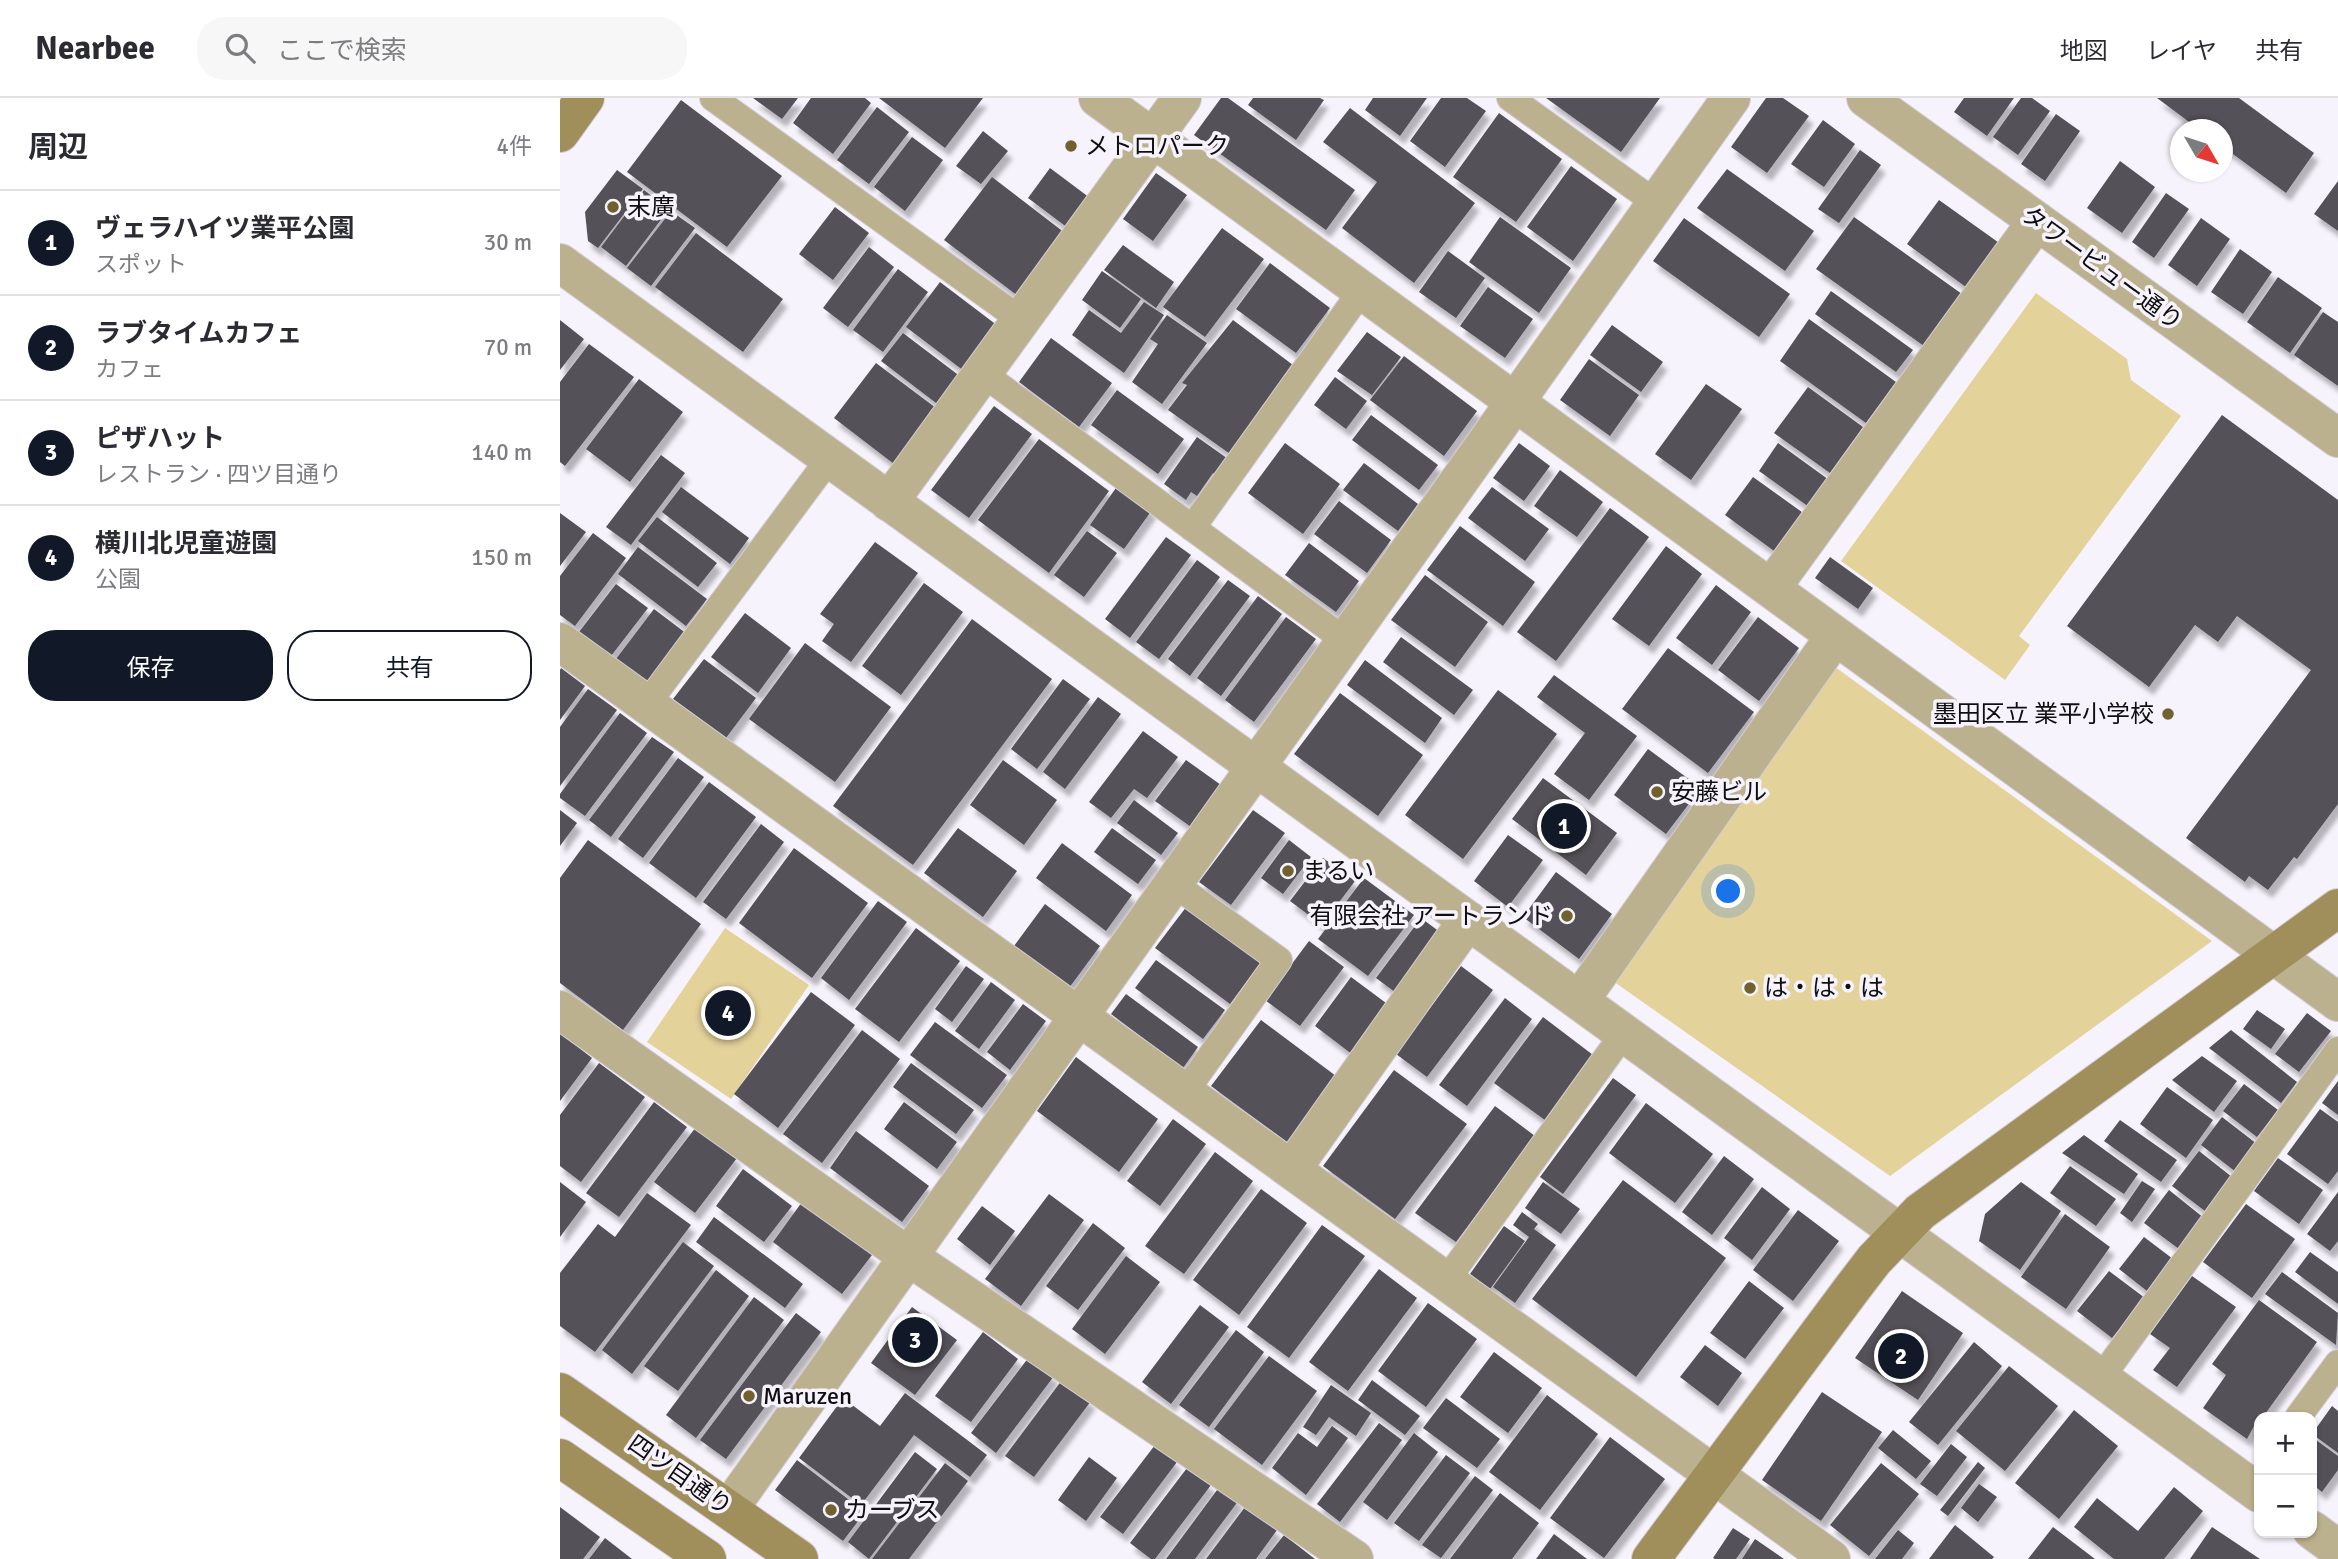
<!DOCTYPE html>
<html lang="ja">
<head>
<meta charset="utf-8">
<style>
  body { margin:0; font-family:Signika,"Noto Sans JP",sans-serif; background:#f7f7f7; color:#2b2b33 }
  .controls { position:absolute; right:21px; bottom:21px; display:grid; overflow:hidden; border-radius:14px; box-shadow:0 2px 5px #0004 }
  .controls button { width:63px; height:63px; display:grid; place-items:center; padding:0; border:0; border-bottom:2px solid #e1e1e2; background:#fff; color:#2b2b33; font:35px sans-serif }
  .compass { position:absolute; left:1610px; top:21px; width:63px; height:63px; border-radius:50%; background:#fff; box-shadow:0 2px 5px #0004; rotate:129deg }
  .you { position:absolute; left:1169px; top:794px; width:24px; height:24px; margin:-18px; border:5px solid #fff; border-radius:50%; background:#1a73e8; box-shadow:0 0 0 10px #1a73e833 }
  .badge { display:grid; place-items:center; width:46px; height:46px; border-radius:50%; background:#111827; color:#fff; font-size:23px; font-weight:700 }
  .pin { position:absolute; translate:-50% -50%; border:4px solid #fff; box-shadow:0 2px 7px #0006 }
  .list { margin:0; padding:0; list-style:none }
  h2 { display:flex; justify-content:space-between; align-items:center; height:91px; margin:0; padding:0 28px; font-size:30px }
  h2 small { font-size:23px; font-weight:400; color:#7c7c81 }
  .list li { display:grid; grid-template-columns:46px 1fr auto; gap:21px; align-items:center; box-sizing:border-box; height:105px; padding:0 28px; border-top:2px solid #e1e1e2 }
  .list b { display:block; font-size:26px; white-space:nowrap }
  .list p { margin:0; font-size:23px; white-space:nowrap; color:#7c7c81 }
  .list em { font-size:23px; font-style:normal; color:#7c7c81 }
  .actions { display:flex; gap:14px; padding:21px 28px }
  .actions a { flex:1; padding:16px 0; border:2px solid #111827; border-radius:28px; text-align:center; font-size:24px; color:#111827 }
  .actions .main { background:#111827; color:#fff }
  .icon { flex:none; width:38px; height:38px; fill:none; stroke:currentColor; stroke-width:2; stroke-linecap:round; stroke-linejoin:round }
  .map { position:relative; flex:none; width:1778px; height:1461px; overflow:hidden }
  header { display:flex; align-items:center; gap:42px; box-sizing:border-box; height:98px; padding:0 35px; background:#fff; border-bottom:2px solid #e1e1e2 }
  header strong { font-size:33px }
  nav { display:flex; gap:38px; margin-inline-start:auto; font-size:24px }
  .search { width:490px; height:63px; background:#f7f7f7; display:flex; align-items:center; gap:18px; box-sizing:border-box; padding:0 24px; border-radius:28px; color:#7c7c81; font-size:26px }
  main { display:flex }
  aside { flex:1; background:#fff }
  .map>svg:first-child { display:block }
</style>
</head>
<body>
<header>
<strong>Nearbee</strong>
<div class="search"><svg class="icon" aria-label="search" viewBox="0 0 24 24"><circle cx="10" cy="10" r="6"/><path d="M15 15l6 6"/></svg>ここで検索</div>
<nav><a>地図</a><a>レイヤ</a><a>共有</a></nav>
</header>
<main>
<aside>
<h2>周辺<small>4件</small></h2>
<ul class="list">
<li><span class="badge">1</span><div><b>ヴェラハイツ業平公園</b><p>スポット</p></div><em>30 m</em></li>
<li><span class="badge">2</span><div><b>ラブタイムカフェ</b><p>カフェ</p></div><em>70 m</em></li>
<li><span class="badge">3</span><div><b>ピザハット</b><p>レストラン · 四ツ目通り</p></div><em>140 m</em></li>
<li><span class="badge">4</span><div><b>横川北児童遊園</b><p>公園</p></div><em>150 m</em></li>
</ul>
<div class="actions"><a class="main">保存</a><a>共有</a></div>
</aside>
<div class="map">
<svg width="1778" height="1461" viewBox="0 0 1778 1461">
  <defs>
    <filter id="shadow"><feDropShadow dx="4.5" dy="8" stdDeviation="2" flood-color="#0004"/></filter>
  </defs>
  <rect width="100%" height="100%" fill="#f7f3fc"/>
  <!-- green -->
  <path fill="#e4d29b" d="M1476,195L1567,261L1571,282L1621,318L1459,538L1470,547L1445,582L1281,463Z
    M1271,566L1652,843L1330,1078L1050,881Z
    M165,830L249,887L171,1001L87,944Z"/>
  <!-- building -->
  <path fill="#545158" filter="url(#shadow)" d="M193,0H238L222,21Z
    M251,0H305L311,5L273,56L233,25Z
    M319,0H423L385,50Z
    M661,0H668L795,92L766,132L634,37Z
    M693,0H760L764,2L736,42L688,7Z
    M813,0H867L840,38L805,12Z
    M881,0H907L926,13L885,69L850,43Z
    M986,0H1100L1061,54Z
    M1206,0H1223L1249,18L1207,75L1171,49Z
    M1404,0H1454L1427,38L1394,14Z
    M1461,0H1472L1490,13L1458,57L1433,39Z
    M1597,0H1679L1754,55L1726,95L1662,48V32H1640Z
    M121,2L222,78L167,149L67,74Z
    M317,9L349,34L309,86L277,62Z
    M790,10L915,105L854,185L782,130L817,84L763,44Z
    M939,15L1002,61L956,124L893,79Z
    M1496,16L1520,33L1485,83L1461,66Z
    M1263,22L1295,46L1264,89L1231,66Z
    M423,33L448,53L421,86L396,68Z
    M352,39L383,62L345,113L314,89Z
    M1300,52L1321,67L1279,125L1258,111Z
    M1560,63L1595,89L1562,135L1527,110Z
    M1011,68L1057,101L1013,163L967,129Z
    M490,70L530,100L508,130L468,100Z
    M1167,71L1254,133L1225,173L1137,110Z
    M57,72L83,91L38,150L28,143L25,114Z
    M596,75L627,97L593,143L563,121Z
    M432,79L505,135L458,198L384,142Z
    M1778,83V133L1754,116Z
    M84,92L109,111L66,168L41,149Z
    M1606,95L1629,111L1594,160L1572,144Z
    M1379,102L1442,147L1410,192L1347,146Z
    M275,109L309,135L273,182L239,156Z
    M111,113L135,130L91,188L67,170Z
    M940,119L1011,170L979,215L909,164Z
    M1294,119L1402,196L1364,248L1256,171Z
    M1124,120L1230,196L1199,239L1093,163Z
    M1641,120L1670,141L1637,188L1608,167Z
    M662,130L704,161L645,239L603,209Z
    M136,135L223,201L183,254L95,189Z
    M563,147L614,184L596,210L544,172Z
    M309,149L334,169L288,229L263,210Z
    M1680,151L1712,174L1683,216L1651,194Z
    M888,153L925,180L896,220L859,194Z
    M710,165L770,210L736,255L676,211Z
    M338,171L368,194L323,254L293,232Z
    M542,173L581,201L560,230L522,202Z
    M1718,179L1762,210L1730,255L1687,224Z
    M380,184L438,228L404,273L346,229Z
    M928,189L973,221L945,260L900,228Z
    M1271,193L1353,252L1336,274L1255,216Z
    M584,204L604,217L564,275L512,237L529,212L561,235Z
    M1763,214L1778,224V288L1734,257Z
    M607,217L647,245L602,306L572,284L598,246L590,241Z
    M1249,221L1336,284L1306,325L1220,263Z
    M0,222L24,241L0,272Z
    M673,222L733,267L701,310L705,314L673,358L608,312L627,287L622,285Z
    M1052,227L1103,264L1081,294L1030,257Z
    M807,234L841,259L812,297L777,273Z
    M343,235L401,279L380,308L321,263Z
    M491,240L552,285L519,329L459,284Z
    M29,246L74,279L5,368L0,364V284Z
    M844,258L917,313L884,358L810,302Z
    M1029,261L1079,297L1050,338L1000,302Z
    M316,265L376,310L334,366L274,320Z
    M775,279L807,303L786,331L754,307Z
    M79,281L123,314L70,384L26,351Z
    M1146,286L1182,311L1131,382L1095,356Z
    M1248,289L1303,329L1270,375L1214,335Z
    M557,292L624,341L598,376L531,327Z
    M434,308L472,336L409,420L371,392Z
    M811,317L878,367L859,392L792,342Z
    M1662,317L1778,402V706L1737,761L1734,759L1708,792L1689,778L1685,784L1626,740L1751,572L1677,518L1658,544L1635,527L1589,589L1507,528Z
    M637,339L671,363L659,380L653,375L637,398L631,394L626,402L604,386Z
    M479,341L549,393L489,475L418,422Z
    M725,345L780,386L743,436L688,395Z
    M959,345L990,368L964,403L933,380Z
    M1218,345L1276,387L1256,414L1199,373Z
    M101,357L125,375L71,447L46,429Z
    M804,365L858,406L838,433L783,392Z
    M1000,372L1043,404L1017,439L974,408Z
    M1193,379L1253,422L1225,461L1165,417Z
    M558,387L592,412L564,451L530,427Z
    M121,389L189,440L170,466L102,414Z
    M932,389L989,431L965,463L908,420Z
    M779,403L831,442L807,475L754,436Z
    M1050,410L1089,439L996,563L957,534Z
    M0,415L26,434L0,468Z
    M97,419L157,465L138,489L78,443Z
    M900,428L975,484L943,528L867,472Z
    M527,433L557,455L524,499L494,477Z
    M33,435L66,460L15,528L0,517V478Z
    M606,439L631,457L570,540L545,521Z
    M315,444L358,475L291,564L262,543L274,526L260,516Z
    M749,445L799,483L776,514L725,477Z
    M1106,448L1142,476L1089,548L1052,521Z
    M78,449L147,501L126,528L58,476Z
    M1270,459L1313,490L1298,511L1255,480Z
    M637,462L660,479L599,561L576,544Z
    M865,477L928,524L895,569L831,522Z
    M668,482L690,498L630,578L608,561Z
    M364,485L403,514L341,597L302,568Z
    M56,486L88,510L51,558L19,534Z
    M1156,487L1191,514L1152,567L1116,540Z
    M698,498L722,516L661,598L637,580Z
    M94,511L127,536L89,586L56,561Z
    M185,515L231,550L198,595L151,559Z
    M726,519L756,541L694,624L665,602Z
    M1198,519L1239,550L1199,603L1158,572Z
    M412,521L492,581L353,767L273,708Z
    M841,539L913,592L894,617L823,564Z
    M245,545L331,609L275,684L189,621Z
    M1108,550L1194,614L1148,675L1062,611Z
    M144,561L196,600L166,640L113,601Z
    M805,562L882,620L865,645L787,587Z
    M1,570L25,588L0,622V572Z
    M994,577L1077,638L1029,702L994,676L1025,635L977,599Z
    M503,581L530,601L477,671L451,651Z
    M28,591L57,612L0,688V629Z
    M938,592L997,636L903,761L845,717Z
    M780,595L863,657L818,718L734,656Z
    M538,599L561,616L505,691L483,674Z
    M60,615L87,635L25,718L0,700V696Z
    M583,633L618,659L587,700L574,691L551,720L529,704Z
    M92,639L114,654L51,739L29,722Z
    M1088,651L1141,690L1106,736L1054,697Z
    M118,660L144,679L83,760L58,741Z
    M443,662L497,702L464,747L410,707Z
    M626,662L661,687L631,729L595,703Z
    M983,680L1057,735L1026,777L952,721Z
    M149,684L196,719L136,800L89,765Z
    M574,702L618,735L601,757L557,725Z
    M0,712L17,725L0,748Z
    M693,712L725,735L671,807L639,784Z
    M201,726L224,744L166,821L143,804Z
    M398,730L457,773L423,819L364,775Z
    M552,730L596,762L578,786L534,754Z
    M948,737L983,762L948,809L914,783Z
    M28,742L141,826L63,932L0,885V780Z
    M729,742L751,759L723,796L701,780Z
    M502,745L572,797L546,833L476,780Z
    M234,750L308,805L252,880L179,825Z
    M763,760L795,783L762,827L730,803Z
    M996,774L1052,816L1019,861L963,819Z
    M804,780L854,817L808,878L758,841Z
    M318,803L347,824L289,902L261,880Z
    M485,806L540,848L509,890L454,848Z
    M627,808L701,864L670,906L595,850Z
    M861,820L888,840L843,900L816,880Z
    M356,830L400,863L339,944L295,911Z
    M749,843L784,869L740,928L705,902Z
    M596,862L665,912L643,941L575,890Z
    M406,868L424,881L392,924L375,911Z
    M901,868L933,892L867,979L836,956Z
    M791,879L834,911L797,960L755,928Z
    M431,884L455,902L419,951L395,933Z
    M251,894L295,927L218,1030L174,996Z
    M566,896L638,949L623,970L551,916Z
    M945,900L972,921L907,1008L879,987Z
    M463,906L486,923L450,972L427,954Z
    M1697,912L1725,931L1711,951L1683,931Z
    M1747,915L1771,933L1739,974L1715,956Z
    M983,919L1037,960L989,1025L934,985Z
    M701,922L780,981L731,1047L651,988Z
    M375,924L447,977L422,1010L350,957Z
    M302,932L340,961L262,1065L223,1036Z
    M1671,932L1737,984L1721,1005L1649,950Z
    M0,935L32,960L0,1003Z
    M1642,958L1677,983L1654,1014L1612,982Z
    M516,959L598,1021L559,1074L477,1013Z
    M39,965L85,999L21,1084L0,1068V1017Z
    M351,965L414,1012L396,1036L333,989Z
    M834,972L907,1026L835,1121L763,1068Z
    M1053,980L1076,997L1003,1096L980,1079Z
    M1778,983V1017L1762,1005Z
    M1684,986L1718,1012L1697,1039L1663,1013Z
    M1607,989L1653,1022L1626,1060L1580,1026Z
    M94,1004L127,1029L59,1119L26,1095Z
    M344,1004L397,1044L377,1071L324,1031Z
    M1086,1005L1153,1056L1115,1105L1049,1055Z
    M935,1008L975,1038L896,1144L855,1115Z
    M1760,1011L1778,1024V1073L1768,1086L1727,1056Z
    M1662,1019L1697,1046L1676,1074L1641,1047Z
    M613,1021L646,1046L600,1108L567,1083Z
    M1560,1022L1617,1062L1601,1084L1544,1043Z
    M136,1029L177,1060L135,1115L94,1084Z
    M296,1033L369,1088L342,1124L270,1070Z
    M1524,1037L1578,1076L1564,1096L1502,1055Z
    M1639,1053L1672,1079L1645,1113L1612,1088Z
    M655,1054L693,1083L624,1176L585,1148Z
    M1164,1058L1194,1081L1152,1137L1122,1114Z
    M1718,1060L1763,1092L1739,1126L1694,1093Z
    M1510,1068L1556,1101L1536,1128L1490,1095Z
    M183,1071L232,1108L204,1144L156,1108Z
    M1063,1082L1166,1160L1076,1279L972,1201Z
    M1582,1083L1595,1091L1572,1124L1560,1115Z
    M0,1084L26,1104L0,1139Z
    M983,1084L1020,1111L1001,1136L965,1110Z
    M1461,1084L1501,1113L1460,1172L1419,1143L1425,1116Z
    M1202,1089L1230,1111L1192,1162L1164,1140Z
    M701,1091L747,1125L679,1217L633,1182Z
    M1609,1092L1644,1120L1619,1151L1584,1125Z
    M1778,1094V1143L1770,1153L1747,1136Z
    M87,1095L131,1127L35,1254L0,1228V1175L38,1126L55,1139Z
    M489,1096L524,1122L461,1208L425,1181Z
    M242,1104L312,1157L282,1196L213,1144Z
    M1686,1106L1735,1141L1692,1200L1643,1164Z
    M422,1108L455,1133L430,1167L397,1141Z
    M1238,1112L1279,1143L1233,1203L1193,1172Z
    M962,1114L978,1126L974,1131L996,1147L955,1205L933,1189L969,1139L953,1127Z
    M1505,1116L1550,1149L1506,1211L1461,1179Z
    M154,1119L243,1186L225,1210L136,1144Z
    M533,1125L565,1150L518,1212L486,1188Z
    M762,1127L805,1158L729,1260L687,1229Z
    M944,1128L965,1143L930,1191L910,1176Z
    M1584,1139L1613,1161L1587,1193L1559,1171Z
    M123,1144L154,1168L72,1276L42,1252Z
    M1750,1154L1778,1174V1206L1735,1174Z
    M566,1158L600,1184L545,1256L512,1231Z
    M819,1171L857,1200L788,1293L749,1264Z
    M156,1172L189,1198L118,1293L84,1268Z
    M1549,1173L1585,1200L1552,1240L1517,1213Z
    M1722,1174L1778,1215L1776,1247L1705,1196Z
    M1632,1178L1676,1209L1617,1289L1593,1272L1610,1250L1590,1236Z
    M1189,1183L1224,1210L1185,1261L1150,1235Z
    M1342,1193L1403,1235L1358,1302L1295,1260Z
    M194,1199L224,1222L136,1340L106,1317Z
    M1699,1202L1757,1244L1703,1319H1699L1687,1341L1643,1310L1666,1277L1652,1266Z
    M868,1205L917,1241L866,1309L818,1273Z
    M640,1207L669,1229L611,1306L582,1284Z
    M352,1209L397,1242L355,1297L311,1265Z
    M236,1215L261,1234L166,1361L140,1342Z
    M676,1232L704,1254L649,1329L619,1307Z
    M423,1234L458,1261L411,1324L375,1298Z
    M1414,1244L1442,1268L1378,1347L1349,1324Z
    M1145,1247L1182,1275L1158,1308L1120,1279Z
    M934,1254L982,1290L948,1335L900,1299Z
    M709,1258L757,1293L702,1367L654,1331Z
    M469,1259L494,1278L436,1355L411,1335Z
    M1449,1268L1498,1308L1445,1373L1396,1333Z
    M502,1282L531,1303L474,1379L445,1358Z
    M812,1282L860,1318L845,1337L798,1302Z
    M771,1287L811,1315L796,1338L769,1319L756,1337L743,1329Z
    M1262,1294L1322,1334L1261,1423L1202,1382Z
    M345,1295L427,1357L410,1379L354,1337L301,1407L239,1360L283,1300L320,1328Z
    M987,1297L1038,1336L980,1412L929,1374Z
    M886,1300L940,1341L917,1370L863,1330Z
    M1772,1308L1778,1313V1355L1752,1336Z
    M1514,1312L1558,1348L1499,1421L1455,1385Z
    M819,1325L842,1342L780,1424L757,1406Z
    M772,1328L788,1340L746,1397L712,1370L738,1335L757,1349Z
    M1333,1332L1371,1363L1356,1381L1318,1350Z
    M854,1335L878,1354L827,1422L803,1404Z
    M1050,1339L1105,1381L1044,1460L990,1420Z
    M1752,1339L1778,1358V1372L1762,1394L1752,1386Z
    M1391,1346L1407,1359L1377,1398L1360,1386Z
    M595,1347L617,1364L563,1436L540,1419Z
    M355,1354L377,1371L309,1461L288,1444Z
    M886,1357L910,1375L859,1443L834,1425Z
    M529,1359L557,1380L526,1423L498,1402Z
    M237,1362L305,1414L283,1443L215,1392Z
    M1418,1364L1425,1370L1388,1418L1380,1412Z
    M385,1365L408,1383L349,1461H312Z
    M1321,1365L1359,1396L1309,1458L1270,1427Z
    M627,1370L651,1387L595,1461H591L570,1445Z
    M915,1378L933,1392L881,1460L862,1447Z
    M1419,1386L1437,1399L1418,1424L1401,1410Z
    M660,1388L679,1402L635,1461H606Z
    M1614,1389L1643,1413L1604,1461H1554L1514,1429L1537,1400L1578,1433Z
    M940,1395L979,1425L952,1461H890Z
    M0,1409L40,1439L23,1461H0Z
    M685,1409L717,1432L696,1461H646Z
    M1395,1427L1434,1459L1432,1461H1369Z
    M1493,1429L1535,1461H1468Z
    M1652,1429L1700,1461H1630Z
    M1173,1430L1190,1441L1176,1461H1155L1153,1460Z
    M1338,1432L1354,1445L1342,1461H1315Z
    M994,1436L1027,1461H976Z
    M724,1437L755,1461H705Z
    M45,1440L72,1461H29Z
    M1195,1441L1224,1461H1182Z"/>
  <g fill="none" stroke-linecap="round" stroke-linejoin="round">
    <defs>
      <path id="lane" d="M153,0L461,222
        M950,0L1096,105
        M422,275L786,543
        M632,430L802,192
        M87,606L269,361
        M614,786L719,862L625,994
        M886,1183L1064,935
        M1541,1280L1778,952
        M1738,1319L1778,1265"/>
      <path id="street" d="M538,0L1778,904
        M1306,0L1778,340
        M0,165L1699,1395
        M329,404L622,0
        M1212,489L1477,123
        M0,544L1271,1461
        M1020,902L1275,538
        M0,912L349,1159L794,1461
        M732,1071L908,822
        M169,1411L1171,0
        M1752,1432L1778,1451"/>
      <path id="secondary" d="M0,35L25,0
        M0,1294L239,1461
        M0,1360L147,1461
        M1091,1461L1291,1192L1314,1162L1360,1114L1778,810"/>
    </defs>
    <!-- lane casing -->
    <use href="#lane" stroke="#d2ced6" stroke-width="28"/>
    <!-- street casing -->
    <use href="#street" stroke="#d2ced6" stroke-width="40"/>
    <!-- secondary casing -->
    <use href="#secondary" stroke="#d2ced6" stroke-width="40"/>
    <!-- lane -->
    <use href="#lane" stroke="#bcb18e" stroke-width="26"/>
    <!-- street -->
    <use href="#street" stroke="#bcb18e" stroke-width="38"/>
    <!-- secondary -->
    <use href="#secondary" stroke="#a08f5a" stroke-width="38"/>
  </g>
  <!-- markers -->
  <g fill="#71612f" stroke="#f7f3fc" stroke-width="2.5">
    <circle cx="511" cy="48" r="7"/>
    <circle cx="53" cy="109" r="7"/>
    <circle cx="1608" cy="616" r="7"/>
    <circle cx="1097" cy="694" r="7"/>
    <circle cx="728" cy="773" r="7"/>
    <circle cx="1007" cy="818" r="7"/>
    <circle cx="1190" cy="890" r="7"/>
    <circle cx="189" cy="1298" r="7"/>
    <circle cx="271" cy="1412" r="7"/>
  </g>
  <g text-anchor="middle" stroke-width="7" stroke-linejoin="round" paint-order="stroke">
    <!-- poi labels -->
    <g font-size="24" fill="#0f0e11" stroke="#f7f3fc" text-anchor="start">
      <text x="525" y="56">メトロパーク</text>
      <text x="67" y="117">末廣</text>
      <text x="1594" y="624" text-anchor="end">墨田区立 業平小学校</text>
      <text x="1111" y="702">安藤ビル</text>
      <text x="742" y="781">まるい</text>
      <text x="993" y="826" text-anchor="end">有限会社 アートランド</text>
      <text x="1204" y="898">は・は・は</text>
      <text x="203" y="1306">Maruzen</text>
      <text x="285" y="1420">カーブス</text>
    </g>
    <!-- street labels -->
    <g font-size="24" fill="#0f0e11" stroke="#f7f3fc">
      <text transform="translate(1542 170) rotate(36)" y="8">タワービュー通り</text>
      <text transform="translate(120 1377) rotate(35)" y="8">四ツ目通り</text>
    </g>
  </g>
</svg>
<div class="controls">
<button>+</button>
<button>−</button>
</div>
<svg class="compass" viewBox="-18 -18 36 36"><path d="M0-13l5 13h-10z" fill="#e53935"/><path d="M0 13l5-13h-10z" fill="#7c7c81"/></svg>
<div class="you"></div>
<div class="pin badge" style="left:1004px;top:728px">1</div>
<div class="pin badge" style="left:1341px;top:1258px">2</div>
<div class="pin badge" style="left:355px;top:1242px">3</div>
<div class="pin badge" style="left:168px;top:915px">4</div>
</div>
</main>
</body>
</html>
